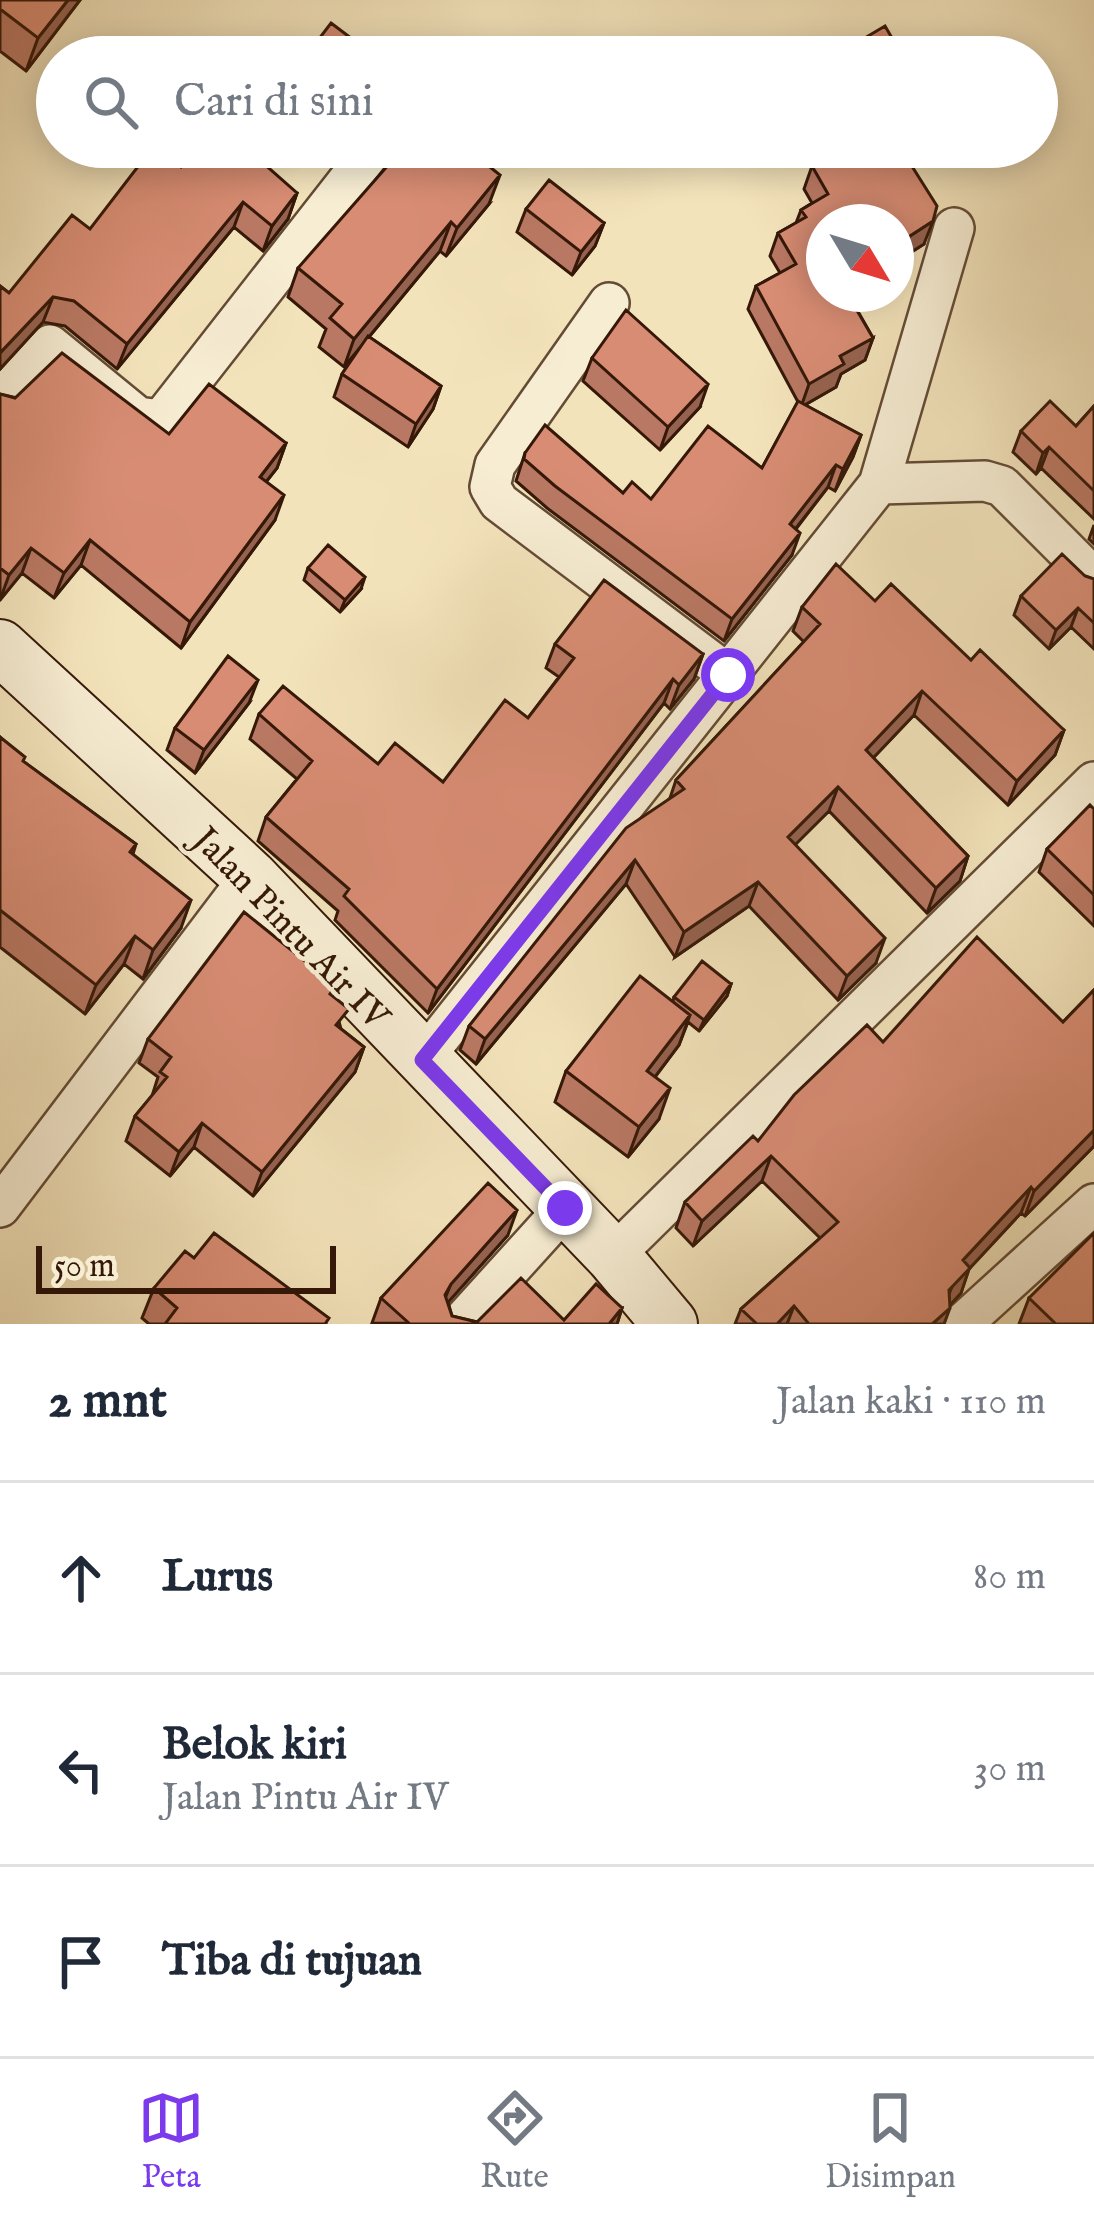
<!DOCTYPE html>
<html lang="id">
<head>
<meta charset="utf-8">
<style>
  body { margin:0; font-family:"IM FELL English",serif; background:#f2f2f3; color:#1f2937 }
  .compass { position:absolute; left:806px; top:204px; width:108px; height:108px; border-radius:50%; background:#fff; box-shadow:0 6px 30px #0003; rotate:128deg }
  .scale { position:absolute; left:36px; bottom:30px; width:300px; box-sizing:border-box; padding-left:12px; border:6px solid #351808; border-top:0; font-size:33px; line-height:42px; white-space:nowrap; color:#351808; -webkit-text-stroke:9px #f7edd3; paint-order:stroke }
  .stop { position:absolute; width:36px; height:36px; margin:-27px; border:9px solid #7c3aed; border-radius:50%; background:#fff }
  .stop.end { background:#7c3aed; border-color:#fff; box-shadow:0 3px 12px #0008 }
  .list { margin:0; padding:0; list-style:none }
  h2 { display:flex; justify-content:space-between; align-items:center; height:156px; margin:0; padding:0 48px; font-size:51px }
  h2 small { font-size:39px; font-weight:400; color:#747a83 }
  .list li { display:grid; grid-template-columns:78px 1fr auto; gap:36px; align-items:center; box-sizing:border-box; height:192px; padding:0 48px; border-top:3px solid #e0e1e3 }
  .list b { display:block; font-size:45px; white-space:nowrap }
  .list p { margin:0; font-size:39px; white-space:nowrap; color:#747a83 }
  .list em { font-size:39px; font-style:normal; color:#747a83 }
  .icon { flex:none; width:66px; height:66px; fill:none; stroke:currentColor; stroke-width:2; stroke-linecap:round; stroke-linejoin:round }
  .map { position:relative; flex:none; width:1094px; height:1324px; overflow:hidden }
  .search { position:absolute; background:#fff; box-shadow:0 6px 30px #0003; left:36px; right:36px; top:36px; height:132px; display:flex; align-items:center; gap:30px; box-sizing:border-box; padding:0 42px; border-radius:66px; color:#747a83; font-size:45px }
  .sheet { height:732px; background:#fff }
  nav { display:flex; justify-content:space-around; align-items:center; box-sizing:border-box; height:168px; border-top:3px solid #e0e1e3; background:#fff; font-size:33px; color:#747a83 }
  nav a { display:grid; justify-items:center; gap:6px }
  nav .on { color:#7c3aed }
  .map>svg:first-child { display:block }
</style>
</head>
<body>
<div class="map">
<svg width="1094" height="1324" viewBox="0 0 1094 1324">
  <rect width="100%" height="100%" fill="#f3e3bb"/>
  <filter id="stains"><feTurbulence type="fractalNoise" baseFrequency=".00167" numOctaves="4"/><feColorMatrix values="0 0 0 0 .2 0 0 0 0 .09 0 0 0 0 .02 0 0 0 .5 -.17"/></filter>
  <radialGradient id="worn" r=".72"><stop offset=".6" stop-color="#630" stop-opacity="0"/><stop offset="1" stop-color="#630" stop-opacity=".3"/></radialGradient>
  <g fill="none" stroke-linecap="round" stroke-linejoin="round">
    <defs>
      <path id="minor" d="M609,303L495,465L490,487L499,502L729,675
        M0,400L50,345L138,417L161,420L369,154
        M879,484L985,481L1002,486L1094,578
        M422,1060L879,484L954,228
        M0,1207L250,877
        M613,1256L1094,782
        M460,1324L565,1208
        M962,1324L1094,1204"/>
      <path id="secondary" d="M0,647L250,877L613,1256L670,1324"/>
    </defs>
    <!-- minor casing -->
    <use href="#minor" stroke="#644b35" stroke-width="44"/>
    <!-- secondary casing -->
    <use href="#secondary" stroke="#351808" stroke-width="58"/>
    <!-- minor -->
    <use href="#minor" stroke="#f7edd3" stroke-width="39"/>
    <!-- secondary -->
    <use href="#secondary" stroke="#f7edd3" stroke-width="54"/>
  </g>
  <!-- wall -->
  <path fill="#b97863" stroke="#351808" stroke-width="3" d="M0,0H80L26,71L0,51Z
    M312,48L376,57H309Z
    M827,147H937L936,150L911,165L924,244L902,258L904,262L896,284V222L856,308L873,338L865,360L841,374L836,387L805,405L861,435L853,457L835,491L828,487L796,529L792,555L724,641L547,508L516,481L525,453L623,493L651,499L762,468L798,402L748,309L756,286L780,273L770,256L778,233L796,223L801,210L812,203L804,189L812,166L824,160Z
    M181,167L297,193L288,219L263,251L234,227L117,369L65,326L43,322L0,369V286L9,293L90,229Z
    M489,204L446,256L440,251L369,337L441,386L433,409L408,447L334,397L342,374L360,347L344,367L319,347L326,329L288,297L298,268Z
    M526,209L604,223L595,246L572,275L517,232Z
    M592,358L700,407L660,450L583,381Z
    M0,394L169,434L286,443L277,468L266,482L275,520L181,648L81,565L54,598L22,573L0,600Z
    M1094,406V519L1041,468L1036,474L1013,452L1021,431L1076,426Z
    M1094,525V544L1089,539Z
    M308,568L361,589L340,612L304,580Z
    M1085,576L1094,579V649L1071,627L1049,649L1014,615L1021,596Z
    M875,601L971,660L1064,730L1055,755L1008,805L914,715L873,758L968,856L960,881L927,913L829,811L795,844L876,963L838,1000L749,906L675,957L626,884L476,1064L460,1050L469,1026L670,798L676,780L804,642L793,631L802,607Z
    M555,644L703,654L694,679L670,709L664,703L428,1013L335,920L338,911L258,841L266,817L297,779L250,739L259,714L378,764L443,782L528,718L559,677L546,668Z
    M249,703L195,773L167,750L175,728Z
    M0,737L24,762L136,844L133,854L181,928L143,979L124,964L85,1014L0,947Z
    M1094,809V926L1039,872L1047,849Z
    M731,984L727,996L699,1031L688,1022L679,1045L655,1077L659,1119L628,1157L555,1102L566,1071L673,1001L674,997Z
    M1094,990V1146L1025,1216L1021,1213L969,1269L961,1293L950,1305L944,1324H735L741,1309L820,1238L762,1181L693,1246L676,1228L685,1202L758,1141L883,1042L1063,1022Z
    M332,996L341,1029L364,1047L355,1072L253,1196L194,1147L170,1176L126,1141L135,1116L152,1096L158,1077L139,1063L148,1039Z
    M508,1235L448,1302L452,1316L477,1322L564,1320L622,1308L617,1324L372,1323L381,1298Z
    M194,1258L327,1324H149L142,1318L154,1288Z
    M1029,1298L1094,1324H1019Z"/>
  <!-- shaded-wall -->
  <path fill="#966250" stroke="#351808" stroke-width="3" d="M68,0H80L26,71L38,38Z
    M912,147H937L936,150L895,175L903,152Z
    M500,175L489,204L446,256L457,228Z
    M297,193L288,219L263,251L272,226Z
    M243,202L234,227L117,369L127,344Z
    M933,221L924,244L896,262V245Z
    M451,222L440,251L344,367L354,339Z
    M604,223L595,246L572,275L581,252Z
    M904,262L896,284V267Z
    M849,294H880L840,318Z
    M53,297L43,322L0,369V353Z
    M873,338L865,360L841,374L836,387L801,407L809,384L840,356Z
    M708,384L700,407L660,450L668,427Z
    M441,386L433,409L408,447L416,424Z
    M861,435L853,457L835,491L843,469Z
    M286,443L277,468L250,502L260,477Z
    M1049,447L1041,468L1036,474L1043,453Z
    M836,465L828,487L782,546L790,524Z
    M284,495L275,520L181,648L190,622Z
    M800,533L792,555L724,641L732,619Z
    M90,540L81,565L54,598L64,573Z
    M31,548L22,573L0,600L9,575Z
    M365,577L361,589L340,612L345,600Z
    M1078,608L1071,627L1049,649L1056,630Z
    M703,654L694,679L670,709L679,685Z
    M673,679L664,703L428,1013L437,989Z
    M258,680L249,703L195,773L204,750Z
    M922,691L914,715L857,775L866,750Z
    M1064,730L1055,755L1008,805L1017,781Z
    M838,787L829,811L779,861L788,837Z
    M968,856L960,881L927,913L936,888Z
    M635,860L626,884L476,1064L485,1039Z
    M758,882L749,906L675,957L684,932Z
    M191,900L181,928L143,979L153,950Z
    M135,936L124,964L85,1014L96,985Z
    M885,938L876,963L838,1000L847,976Z
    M731,984L727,996L699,1031L704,1020Z
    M690,1015L679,1045L636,1102L647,1071Z
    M364,1047L355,1072L253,1196L262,1172Z
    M670,1088L659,1119L628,1157L639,1127Z
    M202,1123L194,1147L170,1176L179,1152Z
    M1094,1130V1146L1025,1216L1034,1191Z
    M771,1156L762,1181L693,1246L702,1221Z
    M1031,1187L1021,1213L969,1269L961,1293L940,1316L963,1260Z
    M517,1210L508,1235L442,1309L436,1320L451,1284Z
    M794,1306L787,1324H777Z
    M622,1308L617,1324H609Z
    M950,1308L944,1324H932Z"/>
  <!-- building -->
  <path fill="#d78c73" stroke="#351808" stroke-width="3" d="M0,0H68L38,38L0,9Z
    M331,23L376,57H323L312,48Z
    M885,26L903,57H854L848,48Z
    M153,147L181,167L198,147H245L297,193L272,226L243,202L127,344L74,301L53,297L0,353V286L9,293L72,215L90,229Z
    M404,147H465L500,175L457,228L451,222L354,339L330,318L342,304L298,268Z
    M838,147H912L903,152L937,206L933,221L896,245V222H824V294H849L848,295L873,338L840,356L844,364L809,384L756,286L796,264L778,233L806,217L801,210L828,194L812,166L840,150Z
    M549,180L604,223L581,252L526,209Z
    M896,248L904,262L896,267Z
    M626,310L708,384L668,427L592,358Z
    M368,336L441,386L416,424L342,374Z
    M62,353L169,434L209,384L286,443L260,477L284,495L190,622L90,540L64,573L31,548L9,575L0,568V394L15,398Z
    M798,401L861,435L843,469L836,465L790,524L800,533L732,619L555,486L524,459L525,453L545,425L623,493L632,482L651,499L708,426L762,468Z
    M1050,401L1076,426L1094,406V491L1049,447L1043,453L1021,431Z
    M328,545L365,577L345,600L308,568Z
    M1062,554L1085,576L1094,579V623L1078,608L1056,630L1021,596Z
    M836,564L875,601L891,584L971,660L980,650L1064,730L1017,781L922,691L866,750L968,856L936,888L838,787L788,837L885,938L847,976L758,882L684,932L635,860L485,1039L469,1026L626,828L684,789L676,780L820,624L802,607Z
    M604,580L703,654L679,685L673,679L437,989L344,896L349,889L266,817L312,761L259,714L283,686L378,764L395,743L443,782L505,700L528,718L574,658L555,644Z
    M228,656L258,680L204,750L175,728Z
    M0,737L25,757L23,761L136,844L130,852L191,900L153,950L135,936L96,985L0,910Z
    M1090,805L1094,809V895L1047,849Z
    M244,912L336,986L330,994L349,1009L336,1025L364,1047L262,1172L202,1123L179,1152L135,1116L167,1077L160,1072L171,1057L148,1039Z
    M977,937L1063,1022L1094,990V1130L1034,1191L1031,1187L963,1260L970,1268L949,1290L950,1308L932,1324H809L794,1306L777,1324H757L741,1309L838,1222L771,1156L702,1221L685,1202L753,1136L758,1141L794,1095L867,1025L883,1042Z
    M702,961L731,984L704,1020L674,997Z
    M640,976L690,1015L647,1071L670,1088L639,1127L566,1071Z
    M488,1183L517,1210L451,1284L445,1295L452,1316L477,1322L521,1278L564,1320L596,1284L622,1308L609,1324H410L381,1298Z
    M214,1233L329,1318L325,1324H165L177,1308L154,1288L185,1251L194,1258Z
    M1094,1233V1324H1056L1029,1298Z"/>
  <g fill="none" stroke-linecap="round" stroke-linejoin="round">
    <!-- route -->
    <path stroke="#7c3aed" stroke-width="15" d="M565,1208L422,1060L728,675"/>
  </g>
  <g text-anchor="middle" stroke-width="9" stroke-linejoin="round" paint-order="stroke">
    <!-- street labels -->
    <g font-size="36" fill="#351808" stroke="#f7edd3">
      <text transform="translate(292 927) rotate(46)" y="13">Jalan Pintu Air IV</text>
    </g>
  </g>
  <rect width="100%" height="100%" filter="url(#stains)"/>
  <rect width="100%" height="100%" fill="url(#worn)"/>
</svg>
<svg class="compass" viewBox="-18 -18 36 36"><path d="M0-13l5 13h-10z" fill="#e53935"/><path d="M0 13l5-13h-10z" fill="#747a83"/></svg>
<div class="scale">50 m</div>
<div class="stop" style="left:728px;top:675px"></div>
<div class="stop end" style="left:565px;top:1208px"></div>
<div class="search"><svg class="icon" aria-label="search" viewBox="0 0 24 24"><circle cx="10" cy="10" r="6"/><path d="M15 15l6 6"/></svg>Cari di sini</div>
</div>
<section class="sheet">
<h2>2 mnt<small>Jalan kaki · 110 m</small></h2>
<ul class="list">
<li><svg class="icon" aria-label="ahead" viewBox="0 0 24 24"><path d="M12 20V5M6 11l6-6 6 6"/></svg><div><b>Lurus</b></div><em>80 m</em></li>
<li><svg class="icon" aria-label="left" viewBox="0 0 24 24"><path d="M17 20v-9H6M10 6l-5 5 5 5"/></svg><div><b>Belok kiri</b><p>Jalan Pintu Air IV</p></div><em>30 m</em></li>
<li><svg class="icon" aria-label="arrive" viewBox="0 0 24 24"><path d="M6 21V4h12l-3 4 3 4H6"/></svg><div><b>Tiba di tujuan</b></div></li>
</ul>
</section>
<nav>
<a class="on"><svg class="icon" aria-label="map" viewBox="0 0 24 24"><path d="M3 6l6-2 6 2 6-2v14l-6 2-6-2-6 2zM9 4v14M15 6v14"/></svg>Peta</a>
<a><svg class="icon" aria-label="directions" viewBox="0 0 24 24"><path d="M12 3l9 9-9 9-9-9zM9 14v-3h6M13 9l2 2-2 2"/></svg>Rute</a>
<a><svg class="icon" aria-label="saved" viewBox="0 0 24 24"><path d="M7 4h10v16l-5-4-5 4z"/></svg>Disimpan</a>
</nav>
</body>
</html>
